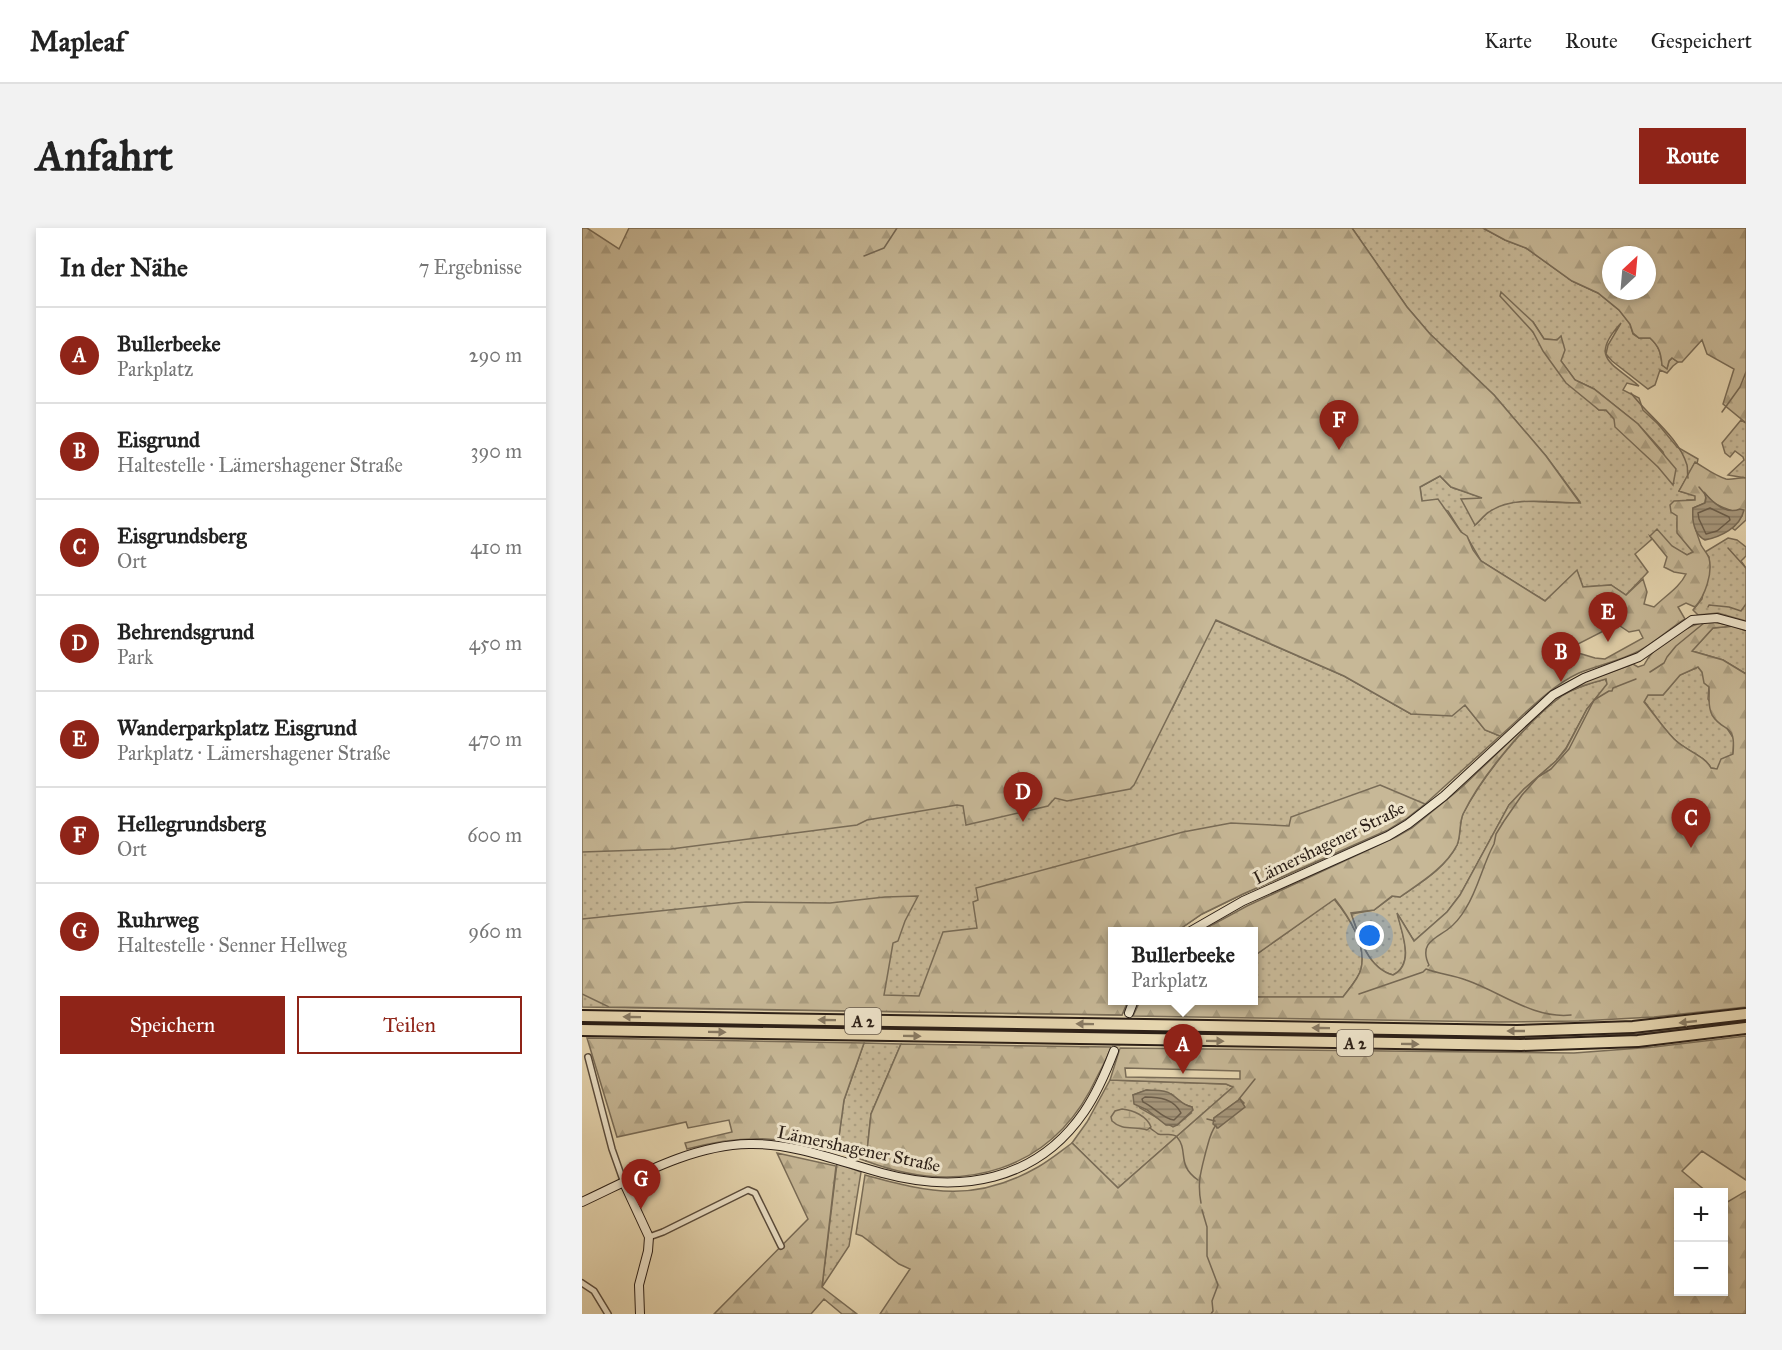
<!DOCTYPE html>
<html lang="de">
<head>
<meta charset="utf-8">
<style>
  body { margin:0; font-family:"IM FELL Great Primer",serif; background:#f2f2f2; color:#222 }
  .controls { position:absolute; right:18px; bottom:18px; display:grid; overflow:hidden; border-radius:0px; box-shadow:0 3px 9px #0003 }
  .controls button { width:54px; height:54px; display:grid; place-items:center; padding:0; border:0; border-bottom:2px solid #e0e0e0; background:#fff; color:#222; font:30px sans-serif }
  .compass { position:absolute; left:1020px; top:18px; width:54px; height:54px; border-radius:50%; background:#fff; box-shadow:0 3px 9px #0003; rotate:26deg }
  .you { position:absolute; left:788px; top:708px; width:21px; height:21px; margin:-15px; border:4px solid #fff; border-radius:50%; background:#1a73e8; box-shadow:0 0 0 9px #1a73e833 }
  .badge { display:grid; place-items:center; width:39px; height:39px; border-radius:50%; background:#8f2418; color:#fff; font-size:20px; font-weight:700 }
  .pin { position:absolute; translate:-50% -50px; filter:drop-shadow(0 2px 3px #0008) }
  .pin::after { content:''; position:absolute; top:32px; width:21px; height:18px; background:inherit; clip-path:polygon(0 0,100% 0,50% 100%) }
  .popup { position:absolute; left:526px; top:699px; width:150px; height:78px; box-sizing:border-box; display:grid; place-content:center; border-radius:0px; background:#fff; filter:drop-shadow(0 2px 4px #0005); font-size:20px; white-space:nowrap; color:#767676 }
  .popup b { font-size:22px; color:#222 }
  .popup::after { content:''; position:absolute; left:50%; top:100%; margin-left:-12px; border:12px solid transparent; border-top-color:#fff }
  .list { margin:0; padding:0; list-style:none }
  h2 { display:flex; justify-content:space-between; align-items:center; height:78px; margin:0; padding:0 24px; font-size:26px }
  h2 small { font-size:20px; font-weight:400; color:#767676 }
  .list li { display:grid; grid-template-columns:39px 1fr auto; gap:18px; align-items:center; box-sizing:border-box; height:96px; padding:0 24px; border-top:2px solid #e0e0e0 }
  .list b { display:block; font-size:22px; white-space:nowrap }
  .list p { margin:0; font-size:20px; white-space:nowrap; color:#767676 }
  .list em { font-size:20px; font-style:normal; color:#767676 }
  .actions { display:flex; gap:12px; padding:18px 24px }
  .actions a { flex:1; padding:14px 0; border:2px solid #8f2418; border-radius:0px; text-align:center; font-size:21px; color:#8f2418 }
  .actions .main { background:#8f2418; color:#fff }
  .map { position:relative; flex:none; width:1164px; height:1086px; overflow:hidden; border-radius:0px }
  header { display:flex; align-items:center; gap:36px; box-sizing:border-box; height:84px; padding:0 30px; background:#fff; border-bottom:2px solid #e0e0e0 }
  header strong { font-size:28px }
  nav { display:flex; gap:33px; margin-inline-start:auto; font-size:21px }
  .intro { display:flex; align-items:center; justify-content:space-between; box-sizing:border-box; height:144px; padding:0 36px }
  h1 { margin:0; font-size:42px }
  .button { padding:15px 27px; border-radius:0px; background:#8f2418; color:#fff; font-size:21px; font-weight:700 }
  main { display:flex; gap:36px; padding:0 36px }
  aside { flex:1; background:#fff; border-radius:0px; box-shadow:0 3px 9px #0003 }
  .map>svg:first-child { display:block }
</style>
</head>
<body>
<header>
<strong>Mapleaf</strong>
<nav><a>Karte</a><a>Route</a><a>Gespeichert</a></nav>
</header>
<div class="intro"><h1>Anfahrt</h1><a class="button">Route</a></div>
<main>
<aside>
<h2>In der Nähe<small>7 Ergebnisse</small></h2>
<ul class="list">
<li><span class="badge">A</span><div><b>Bullerbeeke</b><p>Parkplatz</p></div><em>290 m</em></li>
<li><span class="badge">B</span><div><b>Eisgrund</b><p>Haltestelle · Lämershagener Straße</p></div><em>390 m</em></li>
<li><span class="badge">C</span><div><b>Eisgrundsberg</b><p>Ort</p></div><em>410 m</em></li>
<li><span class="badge">D</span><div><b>Behrendsgrund</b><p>Park</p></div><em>450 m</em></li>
<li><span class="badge">E</span><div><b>Wanderparkplatz Eisgrund</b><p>Parkplatz · Lämershagener Straße</p></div><em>470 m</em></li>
<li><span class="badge">F</span><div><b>Hellegrundsberg</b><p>Ort</p></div><em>600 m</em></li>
<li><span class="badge">G</span><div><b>Ruhrweg</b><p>Haltestelle · Senner Hellweg</p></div><em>960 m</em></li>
</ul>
<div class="actions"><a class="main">Speichern</a><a>Teilen</a></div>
</aside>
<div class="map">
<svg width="1164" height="1086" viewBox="0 0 1164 1086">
  <defs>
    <pattern id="grass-dots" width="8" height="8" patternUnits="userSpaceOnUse" patternTransform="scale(1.5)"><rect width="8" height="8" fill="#c7b897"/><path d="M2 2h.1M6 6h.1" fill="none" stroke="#ab9e81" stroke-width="1.8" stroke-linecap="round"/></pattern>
    <pattern id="forest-firs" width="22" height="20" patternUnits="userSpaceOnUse" patternTransform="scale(1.5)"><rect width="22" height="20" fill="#c7b897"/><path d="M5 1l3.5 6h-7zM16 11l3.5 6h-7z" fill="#ab9e81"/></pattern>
    <pattern id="wetland-marsh" width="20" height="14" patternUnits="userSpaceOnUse" patternTransform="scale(1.5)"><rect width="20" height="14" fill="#c7b897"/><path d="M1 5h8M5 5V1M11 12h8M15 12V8" fill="none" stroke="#ab9e81"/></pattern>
    <pattern id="water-rules" width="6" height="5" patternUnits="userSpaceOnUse" patternTransform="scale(1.5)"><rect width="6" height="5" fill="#a7987d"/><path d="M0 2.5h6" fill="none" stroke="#887b65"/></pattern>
  </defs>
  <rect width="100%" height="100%" fill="#e7d7b1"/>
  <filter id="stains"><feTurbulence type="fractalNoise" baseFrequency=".00333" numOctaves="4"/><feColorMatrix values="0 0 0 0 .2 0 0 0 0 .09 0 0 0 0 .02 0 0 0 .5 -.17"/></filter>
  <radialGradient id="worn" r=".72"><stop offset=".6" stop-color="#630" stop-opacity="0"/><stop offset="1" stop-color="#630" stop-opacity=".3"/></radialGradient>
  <!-- grass -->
  <path fill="url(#grass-dots)" stroke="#796c57" stroke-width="1.5" fill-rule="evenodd" d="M770,0H901L923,12L944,20L990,53L1016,65L1038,83L1048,96L1051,106L1057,110H1068C1077,118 1079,125 1080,137L1085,140L1087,133L1090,130L1096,134L1091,138L1085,145L1078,142L1073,157L1066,161L1030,133L1024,126L1026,117L1039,95C1007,130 1029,134 1057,158L1045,155L1041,162L1057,170L1061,182L1076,196L1095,219L1116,231L1115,236L1113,235L1097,263L1114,268L1113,272H1105C1089,298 1093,302 1111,324L1105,327L1068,308L1070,311L1053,326L1066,344L1044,367L1029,357L1001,359L995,343L963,373L899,333L885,309L879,304L866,283L840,273L838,259L858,248L869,259L902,270L893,297C898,293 902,287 907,283C934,265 968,278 998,274L964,228L912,167L848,106L825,79ZM951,94L962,111L975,112L979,109V133L993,152L1012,161L1056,196L1081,224L1092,256L1024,182H1017L972,137L949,101Z
    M1159,192L1164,195V250L1146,247L1162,232L1161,229L1153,223L1148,229L1143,225L1140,215Z
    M1146,310L1155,312L1164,319V328L1159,333L1164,340V393L1136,385L1116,387L1111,382L1120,371L1127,329L1123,324Z
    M633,392L762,448L829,486L883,477L903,502L918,508L841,578L806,602L661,666L620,686L595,703L530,704V772L546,773L540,787L0,779V601L590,481Z
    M1152,398L1164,403V446L1141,432L1110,423L1131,400Z
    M1116,439L1120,444L1127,459L1126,471L1152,511L1151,526L1135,541L1129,540C1122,527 1104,523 1092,511C1081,500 1072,486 1062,473L1066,467H1081L1098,447Z
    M1023,451L1026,456L1005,481L984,520L974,533L942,561L927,577L878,667L865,684L832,713L816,687C820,705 833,736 811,747C784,740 778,707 769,686L792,682L811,668L818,669C838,655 864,640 875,617C879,608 877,595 881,586C901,547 946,492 981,467C994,459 1009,455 1023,451Z
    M752,671C767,689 785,717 779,741C777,750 767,761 761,769H672V728Z
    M1164,792V795L1056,806L954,811L253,801V798L959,809L1094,801Z
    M2,794L140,796V799L2,796Z
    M282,815L319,816L289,886L284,933L255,923L262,872Z
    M528,852L644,856L651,859L536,960L490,915L505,894ZM565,862L589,866L598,875L610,879L609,885L595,897L591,899L558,880L551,867Z
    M255,935L279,944L267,1018L240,1059Z"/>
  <!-- forest -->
  <path fill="url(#forest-firs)" stroke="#796c57" stroke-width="1.5" fill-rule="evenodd" d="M0,0H5L37,21L47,0H770L825,79L848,106L912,167L964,228L998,275C970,275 931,267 907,284C902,287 898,293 893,297L879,271L900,270L869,259L858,248L838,259L840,273L856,271L879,304L885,308L891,322L899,333L963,373L995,342L1001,359L1029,357L1044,367L1061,351L1065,364L1062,376L1072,379C1083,368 1098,359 1104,346L1092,344L1082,339L1085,329L1068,308L1075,301L1090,318L1105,327L1111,324L1095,305V288L1089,284L1088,277L1092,273L1113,272V268L1097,263L1113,234C1123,240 1133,248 1144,251C1151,252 1157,249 1164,250V292L1153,302L1150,300L1160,288C1147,279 1135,281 1124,267L1123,275L1111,280C1110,293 1115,306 1119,317C1121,321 1125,325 1127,330C1131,345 1123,368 1113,379L1104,375L1096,379L1103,391C1087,401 1074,414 1057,423C1038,433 1017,437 997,445C967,459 943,486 918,508L903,502L883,477L870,488L829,486L762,448L634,392L552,557L548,561L485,573L473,570L466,578L384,597L381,578L375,577L285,592L275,597L89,621L0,624ZM1035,396L1047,404L1057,402L1061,410L1023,431L1013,430L993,424L990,419Z
    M901,0H1164V195L1141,176L1152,141L1125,126L1120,112L1100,134H1096L1090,130L1087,133L1085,141L1080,137C1079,125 1077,118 1068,110H1057L1051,105L1048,96L1037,82L1016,65L990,53L944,20L923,12ZM1029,27H1065V63H1029Z
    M919,64L951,94L962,111L975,112L979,108L983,122L979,133L993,152L1012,161L1056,196L1094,241L1091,257L1076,239L1033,199L1032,191L1024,182H1017L984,155L961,123L951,104L918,68Z
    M1127,393L1152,398L1131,400L1110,423L1141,432L1164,446V779L1072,789L997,793L917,794L551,788L558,773L672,772V769H761C767,761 777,750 779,741C785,717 767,689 753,671L672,728V704L619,703L665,678L814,609L830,600L879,560L974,469L1004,453L1051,436L1056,439L1062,437C1072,416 1105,397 1127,393ZM1116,439L1120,444L1122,455L1127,459C1128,468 1125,477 1130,487C1142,506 1154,493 1151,526L1139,531L1135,541L1129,540C1122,527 1104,523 1092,511C1081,500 1072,486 1062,474L1066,467H1081L1098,447ZM1024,451L1025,456L1005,481L984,521L974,533L942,561L927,577L878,667L865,684L832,713L815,685C819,703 834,736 811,747C785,740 776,707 769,685L792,682L810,668L818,669C838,655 863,640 875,617C879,608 877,595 881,586C900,547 946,492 981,467C994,459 1009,455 1024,451Z
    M798,557L843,576L824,591L806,602L661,666L620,686L595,703L530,704V772L546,773L540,787L27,779L0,766V691L164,674L248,675L303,669L336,668L323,693L316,713L311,715L302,767L337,768L361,704L395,700L391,674L396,672L394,660L601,604L649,595L707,598L709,589Z
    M1164,808V952L1120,923L1100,943L1125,964H1096V1064H1142V976L1164,963V1086H298L328,1041L317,1036L280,1008L274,1006L283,947C349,965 393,975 456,939C468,932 479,923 490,915L536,960L651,859L644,856L528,852L538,820L992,825L1072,819ZM543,840L658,843V851L544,849ZM658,871L662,875L635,900L632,890Z
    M5,810L282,815L262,872L255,923C196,909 165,905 105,921L103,915L150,904L147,892L106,900L104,894L35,909Z
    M319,816L529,819C526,829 520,839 515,849C471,944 379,969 284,933L289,886Z
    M195,925L254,938L240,1059L275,1086H260L242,1071L229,1086H132L226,991Z"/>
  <!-- wetland -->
  <path fill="url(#wetland-marsh)" stroke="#796c57" stroke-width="1.5" d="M540,881C551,882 565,888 569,899L565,902C553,898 540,903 530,893L529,889L533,883Z"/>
  <!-- water -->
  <path fill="url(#water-rules)" stroke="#756854" stroke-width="1.5" d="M1122,264C1131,275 1144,287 1158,281L1162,282C1158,300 1138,309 1123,312C1112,306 1110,292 1111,280L1123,275L1124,270Z
    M564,862C572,863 582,861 589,866C597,871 600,877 610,879L611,882L595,897H584L565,882L552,876L551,867Z
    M658,871L663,879L636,900L631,896L632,890Z"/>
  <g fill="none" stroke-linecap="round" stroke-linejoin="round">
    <!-- shore -->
    <path stroke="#695c4a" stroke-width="1.5" d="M1128,280L1147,289L1148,292L1135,303L1124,306L1117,291L1116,285Z
      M563,869C578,869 592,871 599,885L592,892C581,891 571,878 561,874L560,871Z"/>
    <!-- stream -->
    <path stroke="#756854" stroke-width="1.5" d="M282,28L302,20L315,0
      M1049,165C1067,189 1096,208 1105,237C1106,241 1105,246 1106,250
      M1140,184L1158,159L1164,144
      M1117,259L1122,265
      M1146,320L1164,340
      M1126,379L1127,377L1147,379L1159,383L1164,376
      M1068,444L1082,435L1085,429L1094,418L1122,395
      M846,738L847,737C837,716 852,711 865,702C872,697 880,687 884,680C896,661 901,636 912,616L914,606L922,593L940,567L956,549L969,541L987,521L1012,472L1027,463H1030L1031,460L1054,451
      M777,766L841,744L844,741C857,746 871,747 884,752C919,764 951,791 989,787
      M657,871L673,851
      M625,891L633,893
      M568,900C569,901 575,905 576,906C583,908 590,904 595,909C607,923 594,937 616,952
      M619,975C615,954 619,943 624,923C627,913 628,905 634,897
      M620,982L625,999V1028L636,1057L630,1073L631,1083L629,1086"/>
    <!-- secondary-tunnel -->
    <path stroke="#c1b292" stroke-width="8" stroke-dasharray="8 4" stroke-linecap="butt" d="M532,823L547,785"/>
    <defs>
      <path id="street" d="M6,829L30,921L42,955
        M67,1009L81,1004L166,962L173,965L199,1018
        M0,1055L12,1063L26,1086"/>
      <path id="secondary" d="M607,704L661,673L806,608L826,596L862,568L971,467L1002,450L1057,429L1110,392L1135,390L1164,398
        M547,785L552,772
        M42,955L67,1009L66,1023L57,1057L58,1086
        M0,974C52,950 108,917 167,916C212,915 256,933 300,945C377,966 454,954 502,884C515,865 524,844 532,823"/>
      <path id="highway" d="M0,788L935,803L1051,799L1164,786
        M0,802L939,817L1056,813L1164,800"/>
    </defs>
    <!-- street casing -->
    <use href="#street" stroke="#5a4d3e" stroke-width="8"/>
    <!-- secondary casing -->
    <use href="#secondary" stroke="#2b1f17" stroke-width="10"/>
    <!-- highway casing -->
    <use href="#highway" stroke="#2b1f17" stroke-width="14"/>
    <!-- street -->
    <use href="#street" stroke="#efe5cc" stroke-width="5"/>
    <!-- secondary -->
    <use href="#secondary" stroke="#efe5cc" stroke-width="8"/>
    <!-- highway -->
    <use href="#highway" stroke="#e7d7b1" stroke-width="10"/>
  </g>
  <!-- one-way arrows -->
  <defs><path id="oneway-solid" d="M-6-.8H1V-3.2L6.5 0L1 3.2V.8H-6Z" transform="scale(1.5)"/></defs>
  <g fill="#897b64">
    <use href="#oneway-solid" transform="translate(50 789) rotate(-179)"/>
    <use href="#oneway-solid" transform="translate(245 792) rotate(-179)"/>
    <use href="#oneway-solid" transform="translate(1106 794) rotate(174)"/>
    <use href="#oneway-solid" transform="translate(503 796) rotate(-179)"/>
    <use href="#oneway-solid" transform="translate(739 800) rotate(-179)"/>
    <use href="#oneway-solid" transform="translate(934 803) rotate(180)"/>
    <use href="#oneway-solid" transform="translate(135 804) rotate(1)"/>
    <use href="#oneway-solid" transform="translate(330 808) rotate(1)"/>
    <use href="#oneway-solid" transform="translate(633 813) rotate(1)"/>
    <use href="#oneway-solid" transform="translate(828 816) rotate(1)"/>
  </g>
  <g text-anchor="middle" stroke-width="6" stroke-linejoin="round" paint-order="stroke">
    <!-- shield labels -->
    <g fill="#efe5cc" stroke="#665a4d" stroke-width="1.5">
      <rect x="263" y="780" width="36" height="26" rx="4.5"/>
      <rect x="755" y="802" width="36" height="26" rx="4.5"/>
    </g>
    <g font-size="16" font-weight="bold" fill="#2b1f17">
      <text x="281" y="799">A 2</text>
      <text x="773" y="821">A 2</text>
    </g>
    <!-- street labels -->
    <g font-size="18" fill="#2b1f17" stroke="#efe5cc">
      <text transform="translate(747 615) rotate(-26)" y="6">Lämershagener Straße</text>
      <text transform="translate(277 921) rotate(12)" y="6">Lämershagener Straße</text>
    </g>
  </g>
  <rect width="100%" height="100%" filter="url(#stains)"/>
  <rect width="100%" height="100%" fill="url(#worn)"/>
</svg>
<div class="controls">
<button>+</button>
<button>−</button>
</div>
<svg class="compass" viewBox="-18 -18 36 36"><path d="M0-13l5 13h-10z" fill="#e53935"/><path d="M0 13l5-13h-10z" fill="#767676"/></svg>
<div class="you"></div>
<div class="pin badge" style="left:601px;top:846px">A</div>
<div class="popup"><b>Bullerbeeke</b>Parkplatz</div>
<div class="pin badge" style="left:979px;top:454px">B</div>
<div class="pin badge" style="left:1109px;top:620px">C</div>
<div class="pin badge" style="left:441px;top:594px">D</div>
<div class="pin badge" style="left:1026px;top:414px">E</div>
<div class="pin badge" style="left:757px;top:222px">F</div>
<div class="pin badge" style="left:59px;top:981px">G</div>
</div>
</main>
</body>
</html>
